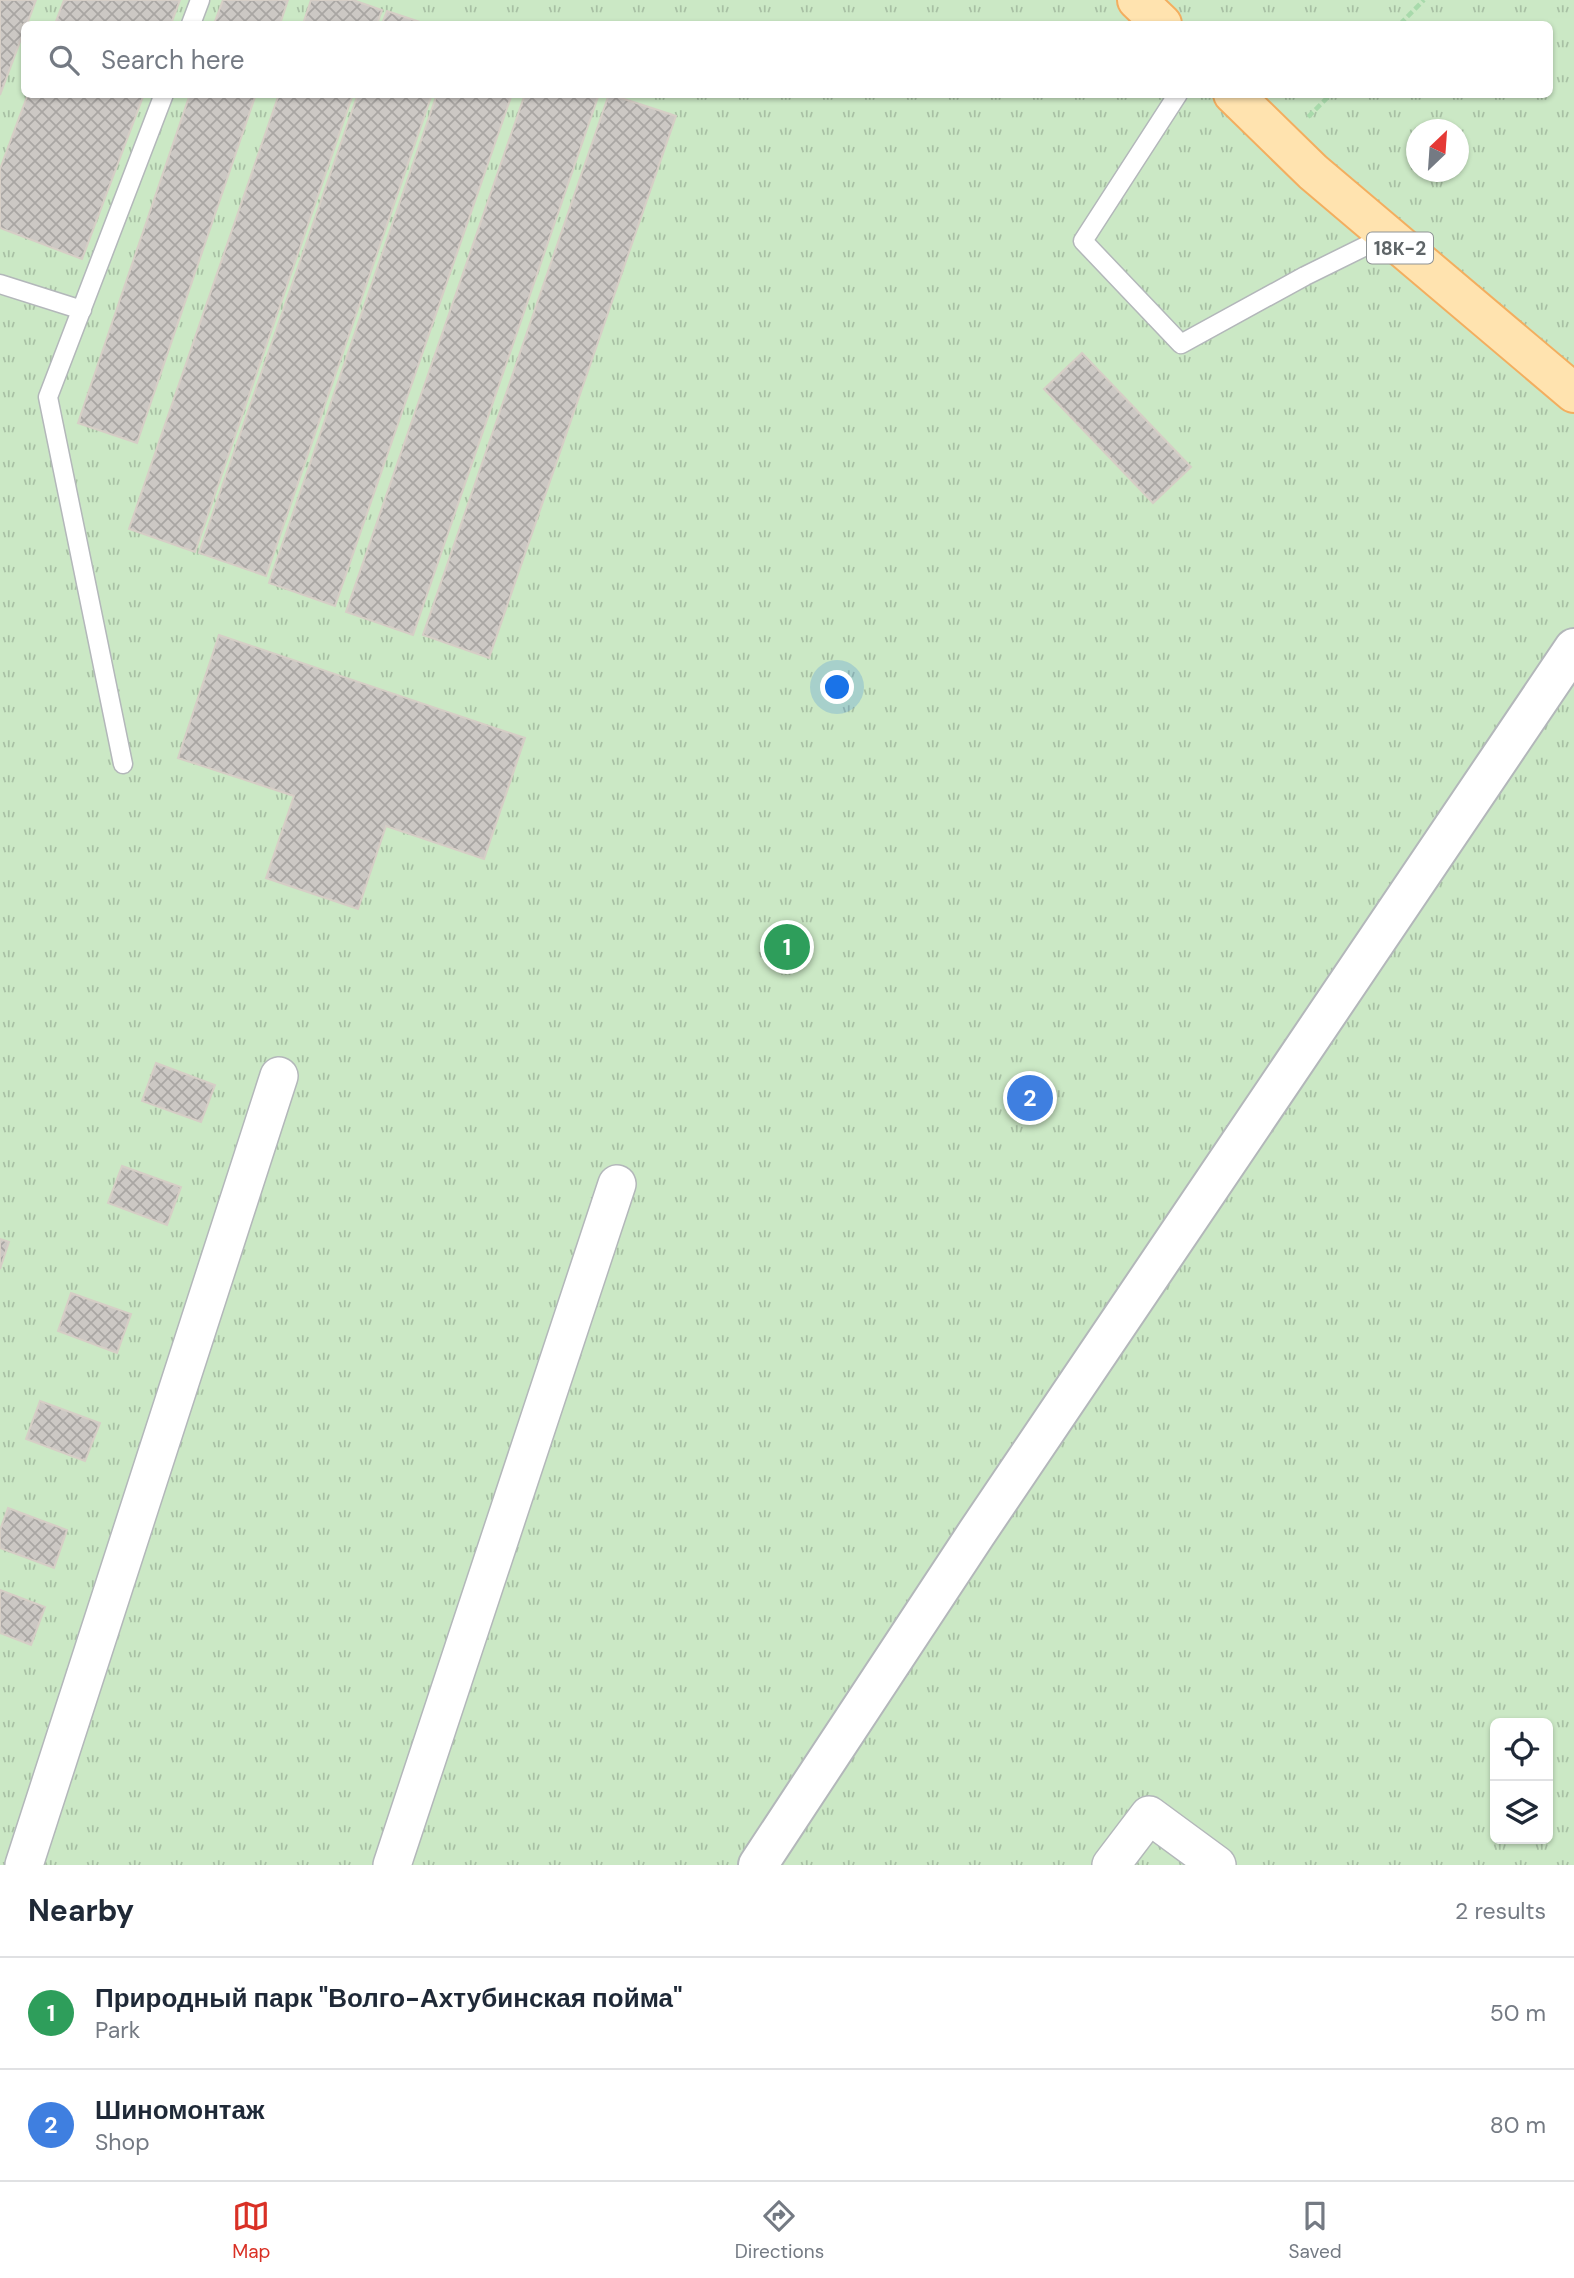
<!DOCTYPE html>
<html lang="en">
<head>
<meta charset="utf-8">
<style>
  body { margin:0; font-family:"DM Sans",sans-serif; background:#f2f2f3; color:#1f2937 }
  .controls { position:absolute; right:21px; bottom:21px; display:grid; overflow:hidden; border-radius:10px; box-shadow:0 2px 5px #0004 }
  .controls button { width:63px; height:63px; display:grid; place-items:center; padding:0; border:0; border-bottom:2px solid #e0e1e3; background:#fff; color:#1f2937; font:35px sans-serif }
  .compass { position:absolute; left:1406px; top:119px; width:63px; height:63px; border-radius:50%; background:#fff; box-shadow:0 2px 5px #0004; rotate:25deg }
  .you { position:absolute; left:838px; top:688px; width:24px; height:24px; margin:-18px; border:5px solid #fff; border-radius:50%; background:#1a73e8; box-shadow:0 0 0 10px #1a73e833 }
  .badge { display:grid; place-items:center; width:46px; height:46px; border-radius:50%; background:#d93025; color:#fff; font-size:23px; font-weight:700 }
  .pin { position:absolute; translate:-50% -50%; border:4px solid #fff; box-shadow:0 2px 7px #0006 }
  .list { margin:0; padding:0; list-style:none }
  h2 { display:flex; justify-content:space-between; align-items:center; height:91px; margin:0; padding:0 28px; font-size:30px }
  h2 small { font-size:23px; font-weight:400; color:#747a83 }
  .list li { display:grid; grid-template-columns:46px 1fr auto; gap:21px; align-items:center; box-sizing:border-box; height:112px; padding:0 28px; border-top:2px solid #e0e1e3 }
  .list b { display:block; font-size:26px; white-space:nowrap }
  .list p { margin:0; font-size:23px; white-space:nowrap; color:#747a83 }
  .list em { font-size:23px; font-style:normal; color:#747a83 }
  .icon { flex:none; width:38px; height:38px; fill:none; stroke:currentColor; stroke-width:2; stroke-linecap:round; stroke-linejoin:round }
  .map { position:relative; flex:none; width:1574px; height:1865px; overflow:hidden }
  .search { position:absolute; background:#fff; box-shadow:0 2px 5px #0004; left:21px; right:21px; top:21px; height:77px; display:flex; align-items:center; gap:18px; box-sizing:border-box; padding:0 24px; border-radius:10px; color:#747a83; font-size:26px }
  .sheet { height:315px; background:#fff }
  nav { display:flex; justify-content:space-around; align-items:center; box-sizing:border-box; height:98px; border-top:2px solid #e0e1e3; background:#fff; font-size:19px; color:#747a83 }
  nav a { display:grid; justify-items:center; gap:4px }
  nav .on { color:#d93025 }
  .map>svg:first-child { display:block }
</style>
</head>
<body>
<div class="map">
<svg width="1574" height="1865" viewBox="0 0 1574 1865">
  <defs>
    <pattern id="park-tufts" width="24" height="20" patternUnits="userSpaceOnUse" patternTransform="scale(1.75)"><rect width="24" height="20" fill="#cbe8c5"/><path d="M3 7l-1-3M5 7V3M7 7l1-3M15 17l-1-3M17 17v-4M19 17l1-3" fill="none" stroke="#a8c0a4"/></pattern>
    <pattern id="building-cross-hatch" width="8" height="8" patternUnits="userSpaceOnUse" patternTransform="scale(1.75)"><rect width="8" height="8" fill="#ccc8c4"/><path d="M0 0l8 8M0 8l8-8" fill="none" stroke="#a9a6a3"/></pattern>
  </defs>
  <rect width="100%" height="100%" fill="#f1ede8"/>
  <!-- park -->
  <path fill="url(#park-tufts)" fill-rule="evenodd" d="M0,0H1574V1865H0ZM24,24H1550V94H24ZM1416,130H1458V172H1416ZM1495,1723H1548V1839H1495Z"/>
  <!-- building -->
  <path fill="url(#building-cross-hatch)" stroke="#d6cec6" stroke-width="2" d="M0,0H36L27,24H24V31L0,95Z
    M64,0H180L171,24H55Z
    M223,0H288L280,24H214Z
    M311,0H353L382,10L377,24H303Z
    M387,11L426,24H382Z
    M28,94H144L82,259L0,228V169Z
    M190,94H256L137,443L78,423Z
    M279,94H353L195,552L129,529Z
    M358,94H432L266,576L199,553Z
    M437,94H512L335,606L269,583Z
    M525,94H599L413,635L346,612Z
    M609,94L676,116L489,658L423,635Z
    M1082,353L1191,467L1153,503L1044,389Z
    M219,635L525,738L484,859L386,826L358,909L266,878L294,796L178,758Z
    M156,1063L215,1085L201,1122L142,1101Z
    M122,1166L181,1187L167,1225L108,1203Z
    M0,1239L9,1242L0,1269Z
    M71,1293L131,1314L117,1353L58,1331Z
    M40,1401L100,1423L85,1461L26,1439Z
    M8,1508L67,1530L54,1568L0,1548V1530Z
    M0,1590L45,1607L31,1645L0,1633Z"/>
  <g fill="none" stroke-linecap="round" stroke-linejoin="round">
    <defs>
      <path id="service" d="M191,24L200,0
        M1178,94L1083,241L1181,344L1305,276L1386,236
        M0,284L82,310
        M123,764L48,397L164,94"/>
      <path id="minor" d="M24,1865L279,1076
        M392,1865L617,1184
        M1111,1865L1149,1815L1217,1865"/>
      <path id="tertiary" d="M758,1865L976,1534L1574,648"/>
      <path id="primary" d="M1137,0L1162,24
        M1233,94L1313,172L1574,393"/>
    </defs>
    <!-- service casing -->
    <use href="#service" stroke="#b3b7ba" stroke-width="21"/>
    <!-- minor casing -->
    <use href="#minor" stroke="#b3b7ba" stroke-width="40"/>
    <!-- tertiary casing -->
    <use href="#tertiary" stroke="#b3b7ba" stroke-width="42"/>
    <!-- primary casing -->
    <use href="#primary" stroke="#f3ae5f" stroke-width="42"/>
    <!-- path -->
    <path stroke="#a8daab" stroke-width="4.5" stroke-dasharray="7 3.5" stroke-linecap="butt" d="M1400,24L1424,0
      M1308,117L1331,94"/>
    <!-- service -->
    <use href="#service" stroke="#fff" stroke-width="18"/>
    <!-- minor -->
    <use href="#minor" stroke="#fff" stroke-width="37"/>
    <!-- tertiary -->
    <use href="#tertiary" stroke="#fff" stroke-width="38"/>
    <!-- primary -->
    <use href="#primary" stroke="#ffe3af" stroke-width="38"/>
  </g>
  <g text-anchor="middle" stroke-width="6" stroke-linejoin="round" paint-order="stroke">
    <!-- shield labels -->
    <rect fill="#fff" stroke="#8f9395" stroke-width="2" x="1367" y="232.5" width="66" height="31" rx="5"/>
    <g font-size="19" font-weight="bold" fill="#5f6568">
      <text x="1400" y="255">18К-2</text>
    </g>
  </g>
</svg>
<div class="controls">
<button><svg class="icon" aria-label="locate" viewBox="0 0 24 24"><circle cx="12" cy="12" r="6"/><path d="M12 2v4M12 18v4M2 12h4M18 12h4"/></svg></button>
<button><svg class="icon" aria-label="layers" viewBox="0 0 24 24"><path d="M12 4l9 5-9 5-9-5zM3 14l9 5 9-5"/></svg></button>
</div>
<svg class="compass" viewBox="-18 -18 36 36"><path d="M0-13l5 13h-10z" fill="#e53935"/><path d="M0 13l5-13h-10z" fill="#747a83"/></svg>
<div class="you"></div>
<div class="pin badge" style="left:787px;top:947px;background:#2e9e5b">1</div>
<div class="pin badge" style="left:1030px;top:1098px;background:#3f7fe0">2</div>
<div class="search"><svg class="icon" aria-label="search" viewBox="0 0 24 24"><circle cx="10" cy="10" r="6"/><path d="M15 15l6 6"/></svg>Search here</div>
</div>
<section class="sheet">
<h2>Nearby<small>2 results</small></h2>
<ul class="list">
<li><span class="badge" style="background:#2e9e5b">1</span><div><b>Природный парк &quot;Волго-Ахтубинская пойма&quot;</b><p>Park</p></div><em>50 m</em></li>
<li><span class="badge" style="background:#3f7fe0">2</span><div><b>Шиномонтаж</b><p>Shop</p></div><em>80 m</em></li>
</ul>
</section>
<nav>
<a class="on"><svg class="icon" aria-label="map" viewBox="0 0 24 24"><path d="M3 6l6-2 6 2 6-2v14l-6 2-6-2-6 2zM9 4v14M15 6v14"/></svg>Map</a>
<a><svg class="icon" aria-label="directions" viewBox="0 0 24 24"><path d="M12 3l9 9-9 9-9-9zM9 14v-3h6M13 9l2 2-2 2"/></svg>Directions</a>
<a><svg class="icon" aria-label="saved" viewBox="0 0 24 24"><path d="M7 4h10v16l-5-4-5 4z"/></svg>Saved</a>
</nav>
</body>
</html>
